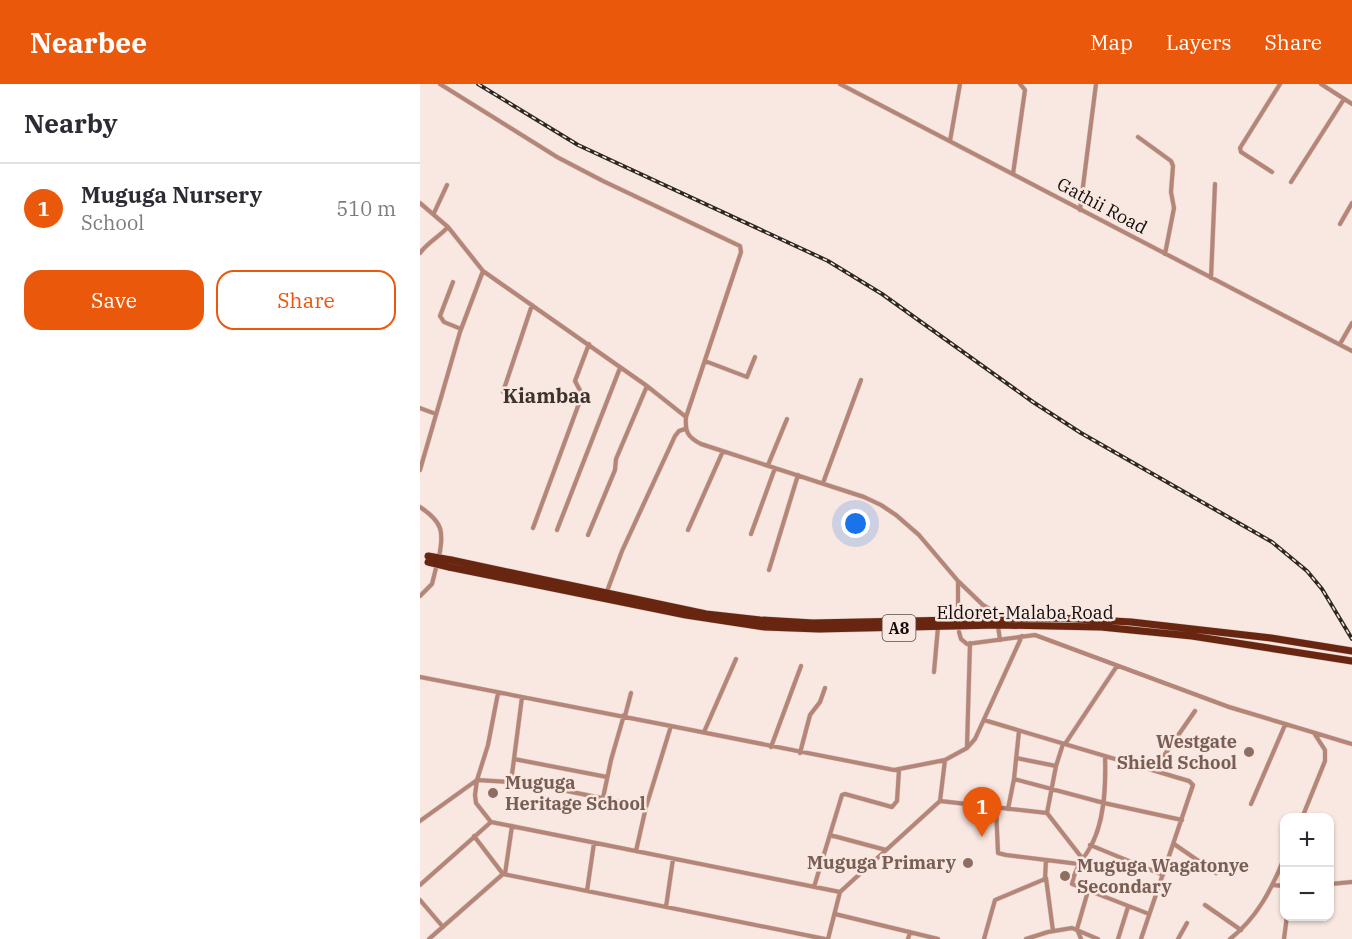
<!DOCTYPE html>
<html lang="en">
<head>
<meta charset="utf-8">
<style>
  body { margin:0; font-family:"IBM Plex Serif",serif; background:#f7f7f7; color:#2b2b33 }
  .controls { position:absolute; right:18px; bottom:18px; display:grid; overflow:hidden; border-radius:12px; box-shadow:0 2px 4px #0004 }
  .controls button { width:54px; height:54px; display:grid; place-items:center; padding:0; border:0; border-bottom:2px solid #e1e1e2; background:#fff; color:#2b2b33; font:30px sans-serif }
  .you { position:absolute; left:436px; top:440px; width:21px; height:21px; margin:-15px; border:4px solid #fff; border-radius:50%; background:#1a73e8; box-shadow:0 0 0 9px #1a73e833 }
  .badge { display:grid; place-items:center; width:39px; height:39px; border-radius:50%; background:#ea580c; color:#fff; font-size:20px; font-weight:700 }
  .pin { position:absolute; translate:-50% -50px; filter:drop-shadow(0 2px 3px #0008) }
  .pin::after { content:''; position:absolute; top:32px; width:21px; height:18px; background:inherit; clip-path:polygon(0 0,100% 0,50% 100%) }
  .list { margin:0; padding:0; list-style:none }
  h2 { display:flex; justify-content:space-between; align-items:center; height:78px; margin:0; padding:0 24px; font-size:26px }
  h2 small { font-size:20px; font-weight:400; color:#7c7c81 }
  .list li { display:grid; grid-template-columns:39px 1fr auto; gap:18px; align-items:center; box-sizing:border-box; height:90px; padding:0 24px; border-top:2px solid #e1e1e2 }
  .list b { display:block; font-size:22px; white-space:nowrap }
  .list p { margin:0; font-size:20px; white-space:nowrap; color:#7c7c81 }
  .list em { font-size:20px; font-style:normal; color:#7c7c81 }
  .actions { display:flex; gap:12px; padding:18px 24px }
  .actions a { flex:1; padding:14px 0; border:2px solid #ea580c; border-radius:18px; text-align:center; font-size:21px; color:#ea580c }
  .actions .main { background:#ea580c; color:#fff }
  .map { position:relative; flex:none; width:932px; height:855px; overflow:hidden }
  header { display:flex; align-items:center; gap:36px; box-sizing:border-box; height:84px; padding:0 30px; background:#ea580c; color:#fff }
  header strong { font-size:28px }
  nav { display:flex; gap:33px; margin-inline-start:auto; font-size:21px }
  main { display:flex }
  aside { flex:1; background:#fff }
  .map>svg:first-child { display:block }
</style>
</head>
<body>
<header>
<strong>Nearbee</strong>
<nav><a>Map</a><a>Layers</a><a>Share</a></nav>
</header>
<main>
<aside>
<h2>Nearby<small></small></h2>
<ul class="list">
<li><span class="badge">1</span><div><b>Muguga Nursery</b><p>School</p></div><em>510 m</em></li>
</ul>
<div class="actions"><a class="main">Save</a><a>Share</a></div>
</aside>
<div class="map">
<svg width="932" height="855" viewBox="0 0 932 855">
  <rect width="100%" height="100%" fill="#f9e8e1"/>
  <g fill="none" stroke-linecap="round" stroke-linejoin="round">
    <defs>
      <path id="minor" d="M20,0L137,73L183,97L320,162L321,168L266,333C265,347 267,353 281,360L444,413L461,421L476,431L499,451L538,497V532
        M420,0L932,267
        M901,0L932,20
        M718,53L751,77L753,82L751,108L754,124L745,170
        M530,57L540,0
        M852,88L821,68L820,64L860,0
        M593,90L605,6L600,0
        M871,98L924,15
        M0,119L28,143L63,187L227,302L266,333
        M660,126L676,0
        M14,129L27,101
        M920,140L932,119
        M0,169C8,158 19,153 28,143
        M791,194L795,100
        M33,198L20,232L24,238L41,245
        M920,260L932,239
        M285,277L327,293L335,273
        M83,308L112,221
        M0,324L16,330
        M348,381L367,335
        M0,386L40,248L63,187
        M403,399L441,296
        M0,423C23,438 24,448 19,473
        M113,444L161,314L162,310L155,297L169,260
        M137,446L200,284
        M268,446L303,367
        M331,450L355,384
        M168,451L195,386L196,375L227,302
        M349,486L378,391
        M538,497L563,521L584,534
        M186,510L202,467L255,352L259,347L265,345
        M0,512L12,500L17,480
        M559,535L563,521
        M578,542L580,556
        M539,548L541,555L547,560L615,551L809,623L932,660
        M514,588L518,543
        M0,593L251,642L226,723L216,767
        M78,609L68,661L57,696L55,711L56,719L71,738L420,808
        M102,613L94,675L187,693
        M205,632L211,609
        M564,636L769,697L773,701L721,855
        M251,642L474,686L525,676L547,664L555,655L602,552
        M284,648L316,575
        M645,660L697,582
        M351,663L381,582
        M547,663L550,559
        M380,669L390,631L400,618L405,604
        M685,672C686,702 685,741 668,767C661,778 654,787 652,800L729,830
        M596,674L636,682
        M734,686L775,627
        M594,695L684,719L762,736
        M91,698L94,675
        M183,714L191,676L204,631
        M520,717L627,729L662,774
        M831,720L865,641
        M576,723L578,769L586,771L659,780
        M588,725L594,695L599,647
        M627,729L636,682L643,660
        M882,734L905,677V666L894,649
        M0,737L57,696L91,698L132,704L226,723
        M410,751L466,766
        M54,752L83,790L405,855
        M754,760L796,789
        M670,761L743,791
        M85,790L92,742
        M626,794L633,847
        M910,800L932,798
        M0,801L71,738
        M853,801L864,802
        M394,803L422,711L425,710L472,723L477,717L479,686
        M167,807L174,759
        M0,816L23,843
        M785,821L821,846
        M246,823L253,775
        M415,830L518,855
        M9,855L83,790
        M408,855L420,808L520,717L525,676
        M488,855L490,848
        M564,855L575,816L625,795L626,776
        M606,855L628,848L652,844L678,855
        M661,855L657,845L668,807
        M698,855L708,823
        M758,855L767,839
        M810,855C837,834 851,806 864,775
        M864,855L867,832"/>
      <path id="trunk" d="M31,476L286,530L340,536L393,539L639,534L711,538L851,554L932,567
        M29,483L266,531L345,543L399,545L578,541L681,543L772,552L932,577"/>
    </defs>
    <!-- minor casing -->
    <use href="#minor" stroke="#d4c5be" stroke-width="5"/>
    <!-- trunk casing -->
    <use href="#trunk" stroke="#d4c5be" stroke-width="8"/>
    <!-- minor -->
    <use href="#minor" stroke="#b58577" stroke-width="4"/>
    <!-- trunk -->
    <use href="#trunk" stroke="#682510" stroke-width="7"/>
    <defs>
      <path id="rail" d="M58,0L158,61L408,177L462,210L613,318L661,349L852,458L887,487L902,505L932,555"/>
    </defs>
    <!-- rail casing -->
    <use href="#rail" stroke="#2e2824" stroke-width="4"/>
    <!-- rail -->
    <use href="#rail" stroke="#f9e8e1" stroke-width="1.5" stroke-dasharray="4.5" stroke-linecap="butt"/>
    <defs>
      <path id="trunk-bridge" d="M8,472L31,476
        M8,478L29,483"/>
    </defs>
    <!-- trunk-bridge casing -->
    <use href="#trunk-bridge" stroke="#d4c5be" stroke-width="8" stroke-linecap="butt"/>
    <!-- trunk-bridge -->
    <use href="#trunk-bridge" stroke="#682510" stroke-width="7"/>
  </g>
  <!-- markers -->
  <g fill="#8d6e63" stroke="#f9e8e1" stroke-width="2">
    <circle cx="829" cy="668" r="6"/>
    <circle cx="73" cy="709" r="6"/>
    <circle cx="548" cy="779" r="6"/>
    <circle cx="645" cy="792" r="6"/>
  </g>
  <g text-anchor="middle" stroke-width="5" stroke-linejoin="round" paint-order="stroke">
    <!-- shield labels -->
    <rect fill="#f9e8e1" stroke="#564d49" stroke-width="1.5" x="462.5" y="531" width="33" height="26" rx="4.5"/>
    <g font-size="16" font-weight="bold" fill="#100b08">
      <text x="479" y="550">A8</text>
    </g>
    <!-- street labels -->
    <g font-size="18" fill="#100b08" stroke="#f9e8e1">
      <text transform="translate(682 122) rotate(28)" y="6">Gathii Road</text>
      <text x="605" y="535">Eldoret-Malaba Road</text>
    </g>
    <!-- education labels -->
    <g font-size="18" font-weight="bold" fill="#785e54" stroke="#f9e8e1" text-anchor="end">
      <text x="817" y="664">Westgate<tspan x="817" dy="21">Shield School</tspan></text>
      <text x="85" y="705" text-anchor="start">Muguga<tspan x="85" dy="21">Heritage School</tspan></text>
      <text x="536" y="785">Muguga Primary</text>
      <text x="657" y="788" text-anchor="start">Muguga Wagatonye<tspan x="657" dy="21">Secondary</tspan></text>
    </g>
    <!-- neighbourhood labels -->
    <g font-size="20" font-weight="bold" fill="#3e322c" stroke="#f9e8e1">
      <text x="127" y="319">Kiambaa</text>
    </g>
  </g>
</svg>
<div class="controls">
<button>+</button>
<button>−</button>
</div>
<div class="you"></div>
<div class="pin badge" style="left:562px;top:753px">1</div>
</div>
</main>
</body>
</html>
